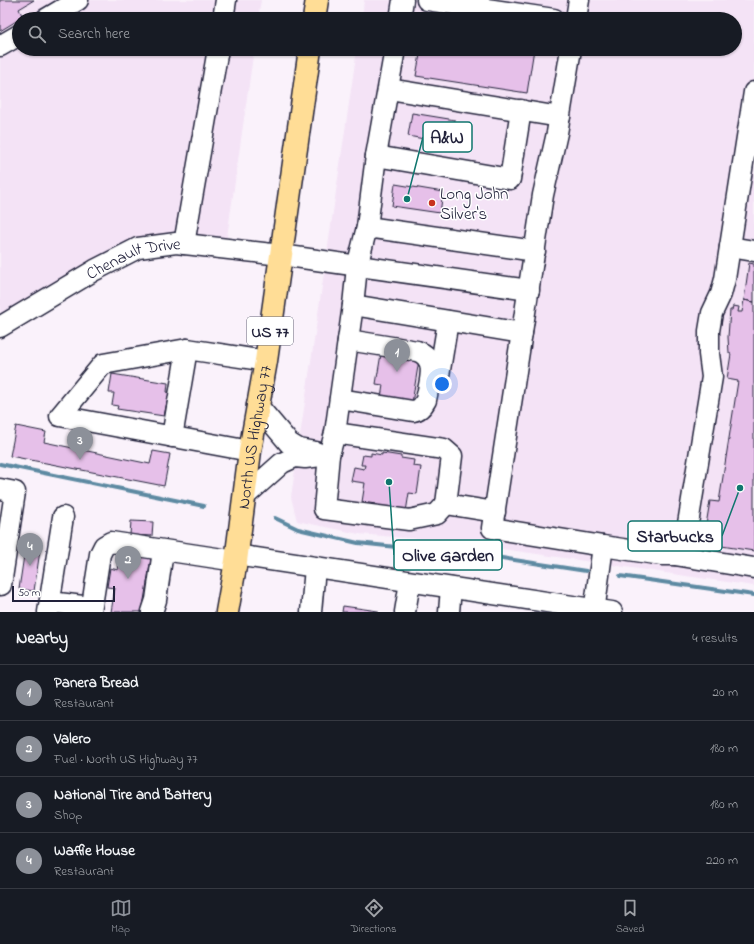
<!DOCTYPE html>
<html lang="en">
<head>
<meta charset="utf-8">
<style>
  body { margin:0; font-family:"Indie Flower",sans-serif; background:#20242c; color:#f1f3f6 }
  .scale { position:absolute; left:12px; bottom:10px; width:103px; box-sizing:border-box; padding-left:4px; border:2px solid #22223b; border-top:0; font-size:11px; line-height:14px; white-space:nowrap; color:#22223b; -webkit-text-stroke:3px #fff; paint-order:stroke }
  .you { position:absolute; left:442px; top:384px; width:14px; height:14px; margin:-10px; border:3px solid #fff; border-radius:50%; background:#1a73e8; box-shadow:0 0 0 6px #1a73e833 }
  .badge { display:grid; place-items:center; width:26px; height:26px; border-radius:50%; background:#8c9099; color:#fff; font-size:13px; font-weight:700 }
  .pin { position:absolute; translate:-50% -33px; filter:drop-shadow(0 1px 2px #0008) }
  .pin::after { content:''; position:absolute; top:21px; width:14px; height:12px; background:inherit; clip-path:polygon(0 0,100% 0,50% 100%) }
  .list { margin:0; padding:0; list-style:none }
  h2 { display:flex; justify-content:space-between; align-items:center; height:52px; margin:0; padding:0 16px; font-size:17px }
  h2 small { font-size:13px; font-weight:400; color:#9ea1a6 }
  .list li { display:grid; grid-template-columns:26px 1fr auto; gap:12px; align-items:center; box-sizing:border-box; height:56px; padding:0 16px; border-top:1px solid #363941 }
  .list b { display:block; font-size:15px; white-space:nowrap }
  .list p { margin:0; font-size:13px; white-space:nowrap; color:#9ea1a6 }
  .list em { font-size:13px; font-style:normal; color:#9ea1a6 }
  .icon { flex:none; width:22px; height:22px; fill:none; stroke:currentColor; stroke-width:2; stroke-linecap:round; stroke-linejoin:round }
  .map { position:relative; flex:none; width:754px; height:612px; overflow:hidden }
  .search { position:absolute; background:#171b24; box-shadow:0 1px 3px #0004; left:12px; right:12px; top:12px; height:44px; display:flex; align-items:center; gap:10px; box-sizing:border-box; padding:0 14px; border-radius:22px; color:#9ea1a6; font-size:15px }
  .sheet { height:276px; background:#171b24 }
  nav { display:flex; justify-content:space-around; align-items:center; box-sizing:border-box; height:56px; border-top:1px solid #363941; background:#171b24; font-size:11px; color:#9ea1a6 }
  nav a { display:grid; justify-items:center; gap:2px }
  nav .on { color:#8c9099 }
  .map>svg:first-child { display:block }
</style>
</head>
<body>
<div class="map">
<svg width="754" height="612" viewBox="0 0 754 612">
  <rect width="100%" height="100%" fill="#faf2fb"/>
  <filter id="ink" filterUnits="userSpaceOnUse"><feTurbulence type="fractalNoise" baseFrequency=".025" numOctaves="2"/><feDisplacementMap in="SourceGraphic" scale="8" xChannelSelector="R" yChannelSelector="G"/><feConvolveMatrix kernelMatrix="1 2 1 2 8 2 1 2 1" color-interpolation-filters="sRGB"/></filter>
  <g filter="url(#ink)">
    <!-- built -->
    <path fill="#f4e3f6" d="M0,0H261L258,19H19V49H254L224,258L183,253L144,255L0,336Z
      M364,0H754V586L455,542L359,534L297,521L291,497L357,49H735V19H362Z"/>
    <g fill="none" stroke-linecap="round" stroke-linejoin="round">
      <!-- stream -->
      <path stroke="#5d8aa2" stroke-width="4" d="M0,464L204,506
        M275,518L298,529L358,543L502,558L586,571
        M620,576L754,595"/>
    </g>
    <!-- building -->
    <path fill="#e6c0e9" stroke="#22223b" d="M0,0H34L19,9L23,17L0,31Z
      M421,49H534L527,93L416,76Z
      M412,113L455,120L451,144L408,136Z
      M395,184L443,192L440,213L392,206Z
      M749,263L754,264V302L744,300Z
      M744,300L754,302V551L715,545L717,533L705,531L710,501L719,502L738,381L727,379L731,354L729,353L728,337L730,310H732L733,306L739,307L738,312H742Z
      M381,354L419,360L412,403L381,398L383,385L376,384Z
      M112,374L168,383L167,392L170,393L169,403L167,402L164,416L117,409L118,406L112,405L114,393H109Z
      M16,426L46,432L44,442L150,464L153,451L170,454L164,486L10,456Z
      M371,453L382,455V453L401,456V458L414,460L413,466L421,467L417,494L409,493L406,512L376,507V504L362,502L365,483L351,481L354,467L364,469L365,465H361L363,455L371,456Z
      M131,521L153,522L152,536L130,535Z
      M26,542L41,544L34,591L19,589Z
      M121,548L152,553L142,612H111L115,588L107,587L110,568L118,570Z
      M343,606L378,611V612H342Z"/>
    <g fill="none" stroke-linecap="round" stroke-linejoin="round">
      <defs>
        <g id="minor">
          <path d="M427,0L554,19"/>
          <path d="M46,19L78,0"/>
          <path d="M223,19L226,0"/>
          <path d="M400,19L403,0"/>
          <path d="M576,19L579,0"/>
          <path d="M0,46L19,35"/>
          <path d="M571,49L557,133L543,195L492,528L603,546L594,612"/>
          <path d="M389,89L560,117"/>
          <path d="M376,156L510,179L521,110"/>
          <path d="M367,227L535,251"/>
          <path d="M184,244L218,49"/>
          <path d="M730,247L754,251"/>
          <path d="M353,305L357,267L367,227L376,156L395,49"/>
          <path id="s1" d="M0,327L95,270L138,248L176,243L281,255L529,290"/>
          <path d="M438,382L448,321"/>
          <path d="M340,399L413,411C420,410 423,406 426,400C429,383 439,358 417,351L348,340"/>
          <path d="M257,405L289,443L299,449L316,452"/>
          <path d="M335,433L444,449L452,456L446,504L495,512"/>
          <path d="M172,437L187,349"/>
          <path d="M250,451L60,416L103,364L187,349L266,361"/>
          <path d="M0,489L15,492L1,585H0"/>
          <path d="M244,497L282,463L295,457L305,458L329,455"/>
          <path d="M446,504L437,514L409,520L324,509L329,455L335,433L353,305L522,333"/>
          <path d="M603,546L662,555H675L685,542L712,377L709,354V331L712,313L721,294L725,279L754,92"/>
          <path d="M236,555L612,612"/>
          <path d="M675,555L754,568"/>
          <path d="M50,602L91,607"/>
          <path d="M48,612L63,517"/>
          <path d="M91,612L100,554L104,546L111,542L236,561"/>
          <path d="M152,612L156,600L163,551"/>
          <path d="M311,612L315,568"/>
          <path d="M405,612L410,582"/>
          <path d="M449,612L451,588"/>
        </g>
        <g id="major">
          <path d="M314,19L317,0"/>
          <path id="s2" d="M227,612L236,561L250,451L266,361L281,255L310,49"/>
        </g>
      </defs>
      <!-- minor casing -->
      <use href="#minor" stroke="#22223b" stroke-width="23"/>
      <!-- major casing -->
      <use href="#major" stroke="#22223b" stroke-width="25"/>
      <!-- minor -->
      <use href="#minor" stroke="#fff" stroke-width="20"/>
      <!-- major -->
      <use href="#major" stroke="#ffdd96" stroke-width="22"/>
    </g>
  </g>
  <!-- markers -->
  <circle fill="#c8321e" stroke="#fff" stroke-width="1.5" cx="432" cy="203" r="4"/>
  <g text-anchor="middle" stroke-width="3" stroke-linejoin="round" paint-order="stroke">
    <!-- shield labels -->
    <rect fill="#fff" stroke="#646476" stroke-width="1" x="247" y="317" width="46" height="28" rx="3"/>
    <g font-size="16" font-weight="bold" fill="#22223b">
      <text x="270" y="337">US 77</text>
    </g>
    <!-- poi labels -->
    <g font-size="17" fill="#22223b" stroke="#fff" text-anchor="start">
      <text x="440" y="199">Long John<tspan x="440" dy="20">Silver's</tspan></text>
    </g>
    <!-- street labels -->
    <g font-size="17" fill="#22223b" stroke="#fff">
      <text dy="6" stroke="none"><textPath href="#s1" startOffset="152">Chenault Drive</textPath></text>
      <text dy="6" stroke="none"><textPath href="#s2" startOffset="177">North US Highway 77</textPath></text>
    </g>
  </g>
  <!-- callouts -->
  <path fill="none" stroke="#0f766e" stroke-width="1.5" d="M407 199L423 137M740 488L722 536M389 482L394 555"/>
  <g fill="#0f766e" stroke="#fff" stroke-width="1.5">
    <circle cx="407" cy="199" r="4"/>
    <circle cx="740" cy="488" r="4"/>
    <circle cx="389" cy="482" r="4"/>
  </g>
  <g fill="#fff" stroke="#0f766e" stroke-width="1.5">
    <rect x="423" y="122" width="49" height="30" rx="4"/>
    <rect x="628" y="521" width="94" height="30" rx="4"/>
    <rect x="394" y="540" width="108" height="30" rx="4"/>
  </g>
  <g font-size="18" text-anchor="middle" font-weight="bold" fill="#22223b">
    <text x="447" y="143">A&amp;W</text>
    <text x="675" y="542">Starbucks</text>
    <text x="448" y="561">Olive Garden</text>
  </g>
</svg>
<div class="scale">50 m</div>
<div class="you"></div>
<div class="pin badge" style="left:397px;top:372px">1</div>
<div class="pin badge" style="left:128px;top:579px">2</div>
<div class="pin badge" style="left:80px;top:460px">3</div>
<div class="pin badge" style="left:30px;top:566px">4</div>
<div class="search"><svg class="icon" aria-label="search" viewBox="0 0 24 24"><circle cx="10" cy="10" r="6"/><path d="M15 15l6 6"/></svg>Search here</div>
</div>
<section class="sheet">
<h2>Nearby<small>4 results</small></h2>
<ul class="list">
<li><span class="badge">1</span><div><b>Panera Bread</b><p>Restaurant</p></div><em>20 m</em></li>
<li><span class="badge">2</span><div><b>Valero</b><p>Fuel · North US Highway 77</p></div><em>180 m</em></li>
<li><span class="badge">3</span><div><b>National Tire and Battery</b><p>Shop</p></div><em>180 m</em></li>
<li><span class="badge">4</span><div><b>Waffle House</b><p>Restaurant</p></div><em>220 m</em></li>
</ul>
</section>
<nav>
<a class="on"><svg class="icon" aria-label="map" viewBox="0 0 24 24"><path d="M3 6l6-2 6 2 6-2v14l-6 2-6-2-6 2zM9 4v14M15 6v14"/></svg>Map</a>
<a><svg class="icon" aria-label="directions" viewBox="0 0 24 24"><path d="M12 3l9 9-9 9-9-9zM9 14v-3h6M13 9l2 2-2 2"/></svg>Directions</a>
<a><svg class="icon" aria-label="saved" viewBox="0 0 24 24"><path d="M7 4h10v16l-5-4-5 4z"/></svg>Saved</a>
</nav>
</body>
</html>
